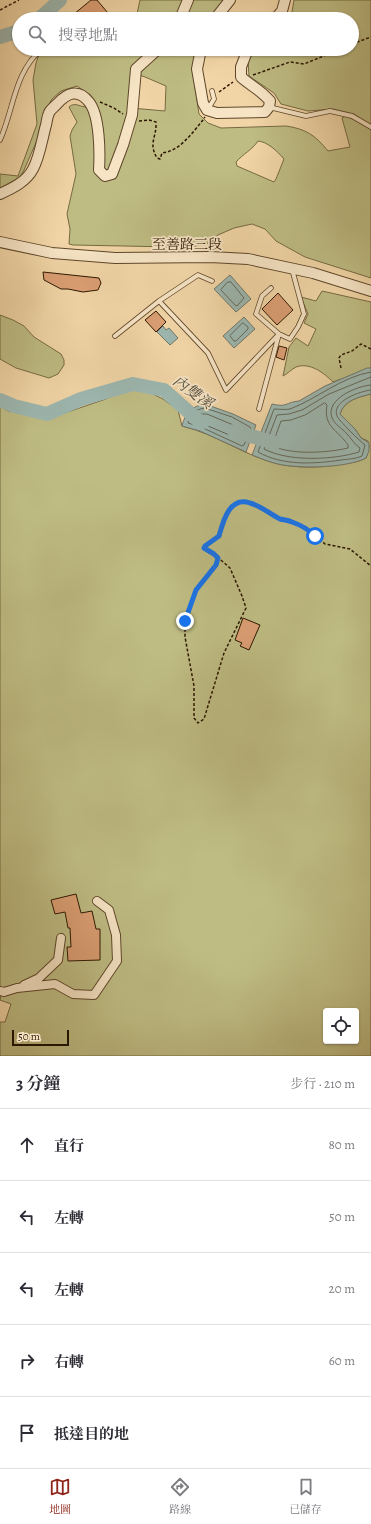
<!DOCTYPE html>
<html lang="zh-TW">
<head>
<meta charset="utf-8">
<style>
  body { margin:0; font-family:Alegreya,"Noto Serif TC",serif; background:#f2f2f3; color:#2b2b33 }
  .controls { position:absolute; right:12px; bottom:12px; display:grid; overflow:hidden; border-radius:4px; box-shadow:0 1px 3px #0004 }
  .controls button { width:36px; height:36px; display:grid; place-items:center; padding:0; border:0; border-bottom:1px solid #e1e1e2; background:#fff; color:#2b2b33; font:20px sans-serif }
  .scale { position:absolute; left:12px; bottom:10px; width:57px; box-sizing:border-box; padding-left:4px; border:2px solid #2d1700; border-top:0; font-size:11px; line-height:14px; white-space:nowrap; color:#2d1700; -webkit-text-stroke:3px #f6e4c5; paint-order:stroke }
  .stop { position:absolute; width:12px; height:12px; margin:-9px; border:3px solid #1a73e8; border-radius:50%; background:#fff }
  .stop.end { background:#1a73e8; border-color:#fff; box-shadow:0 1px 4px #0008 }
  .list { margin:0; padding:0; list-style:none }
  h2 { display:flex; justify-content:space-between; align-items:center; height:52px; margin:0; padding:0 16px; font-size:17px }
  h2 small { font-size:13px; font-weight:400; color:#7c7c81 }
  .list li { display:grid; grid-template-columns:26px 1fr auto; gap:12px; align-items:center; box-sizing:border-box; height:72px; padding:0 16px; border-top:1px solid #e1e1e2 }
  .list b { display:block; font-size:15px; white-space:nowrap }
  .list em { font-size:13px; font-style:normal; color:#7c7c81 }
  .icon { flex:none; width:22px; height:22px; fill:none; stroke:currentColor; stroke-width:2; stroke-linecap:round; stroke-linejoin:round }
  .map { position:relative; flex:none; width:371px; height:1056px; overflow:hidden }
  .search { position:absolute; background:#fff; box-shadow:0 1px 3px #0004; left:12px; right:12px; top:12px; height:44px; display:flex; align-items:center; gap:10px; box-sizing:border-box; padding:0 14px; border-radius:22px; color:#7c7c81; font-size:15px }
  .sheet { height:412px; background:#fff }
  nav { display:flex; justify-content:space-around; align-items:center; box-sizing:border-box; height:56px; border-top:1px solid #e1e1e2; background:#fff; font-size:11px; color:#7c7c81 }
  nav a { display:grid; justify-items:center; gap:2px }
  nav .on { color:#8f2418 }
  .map>svg:first-child { display:block }
</style>
</head>
<body>
<div class="map">
<svg width="371" height="1056" viewBox="0 0 371 1056">
  <rect width="100%" height="100%" fill="#f1d5a6"/>
  <filter id="stains"><feTurbulence type="fractalNoise" baseFrequency=".005" numOctaves="4"/><feColorMatrix values="0 0 0 0 .2 0 0 0 0 .09 0 0 0 0 .02 0 0 0 .5 -.17"/></filter>
  <radialGradient id="worn" r=".72"><stop offset=".6" stop-color="#630" stop-opacity="0"/><stop offset="1" stop-color="#630" stop-opacity=".3"/></radialGradient>
  <!-- green -->
  <path fill="#bebc83" stroke="#766a42" fill-rule="evenodd" d="M140,0H223L211,19H136Z
    M294,0H371V125L354,114L333,109L308,111L281,104L274,93L249,76L248,60L255,49H352V19H286L292,12Z
    M46,49H196L194,60V80L199,114L208,123L221,128L286,126C306,129 315,135 328,151L350,147L342,118L345,116C355,119 362,125 371,129V278L305,257L276,241L265,229L252,224L234,228L218,235L209,243L196,246L174,247L73,245L69,244L70,229L67,214L76,174L70,136L72,130L77,122L69,107C75,101 81,108 88,107L93,101L87,93L77,86L61,91L52,99L47,108L38,138L24,170L20,177L0,188V174L18,176L37,124L33,80L36,63L38,57ZM133,73L145,77L166,86L165,111L131,108ZM258,141C268,142 277,151 284,159L276,179L274,182L237,166L236,162C243,154 252,150 258,141Z
    M322,291L371,302V368L333,382C324,373 310,362 296,367C292,369 287,374 283,376L289,347L296,338L308,346L316,329L304,323L308,314L301,297L316,301Z
    M0,315L13,320L24,326L34,337L61,354L64,360V365L58,374L49,378L16,368L0,359Z
    M128,390L147,391L163,399L178,410L182,426C216,434 245,456 278,464C297,468 318,468 336,465C346,463 357,463 366,458L369,447L368,441L361,438L355,429L340,414C344,400 359,397 371,394V1056H0V1022H5L11,1004L0,1000L3,988L0,987V406L8,411L47,419L103,400ZM326,1011H356V1041H326Z"/>
  <!-- water -->
  <path fill="#9cb7b0" stroke="#70776a" d="M230,275L251,299L236,312L214,289Z
    M244,317L255,329L234,348L223,336Z
    M163,326L166,330L169,328L178,338L170,345L157,332Z
    M367,368H371V394C359,397 344,400 340,414L355,429L361,438L369,443V451L366,458C347,468 299,469 278,464C269,462 260,458 252,455L272,404C287,408 286,402 299,401L325,386Z
    M205,404L233,414L256,425L246,452L200,431L182,426C185,413 192,406 205,404Z"/>
  <g fill="none" stroke-linecap="round" stroke-linejoin="round">
    <!-- shore -->
    <path stroke="#646758" stroke-width="1" d="M228,282H231L244,298L237,306L235,305L221,290Z
      M243,323L248,327V329L236,341H234L230,336Z
      M371,372C341,377 317,399 290,409C285,410 279,409 274,409L258,452C283,466 314,464 341,460C348,459 356,459 362,456L365,445C361,442 339,421 337,416C331,401 361,391 371,390
      M371,377L329,394L302,410L289,414L277,415L264,449C289,462 333,460 359,452L360,448C354,444 352,439 347,434C342,428 335,425 332,418C325,399 357,386 371,385
      M325,403L327,405C323,427 338,430 348,445V448C326,453 293,455 272,446L281,421L291,420L305,415Z
      M205,408L232,417L250,427L251,429L244,445L242,446L201,427L188,423C189,414 196,409 205,408Z
      M199,414H207L243,429L244,431L241,438L239,439L196,421L195,418Z"/>
    <!-- river -->
    <path stroke="#9cb7b0" stroke-width="14" d="M39,19L60,0
      M0,37L19,31
      M0,400L14,406L47,414L81,399L133,384L164,390L199,421L203,422
      M234,431L275,443"/>
  </g>
  <!-- building -->
  <path fill="#db9e73" stroke="#2d1700" d="M91,0H97L113,19H68Z
    M43,272L99,278L101,283L98,290L83,292L68,289H61L44,280Z
    M278,293L293,310L277,325L262,309Z
    M156,311L166,322L156,332L145,320Z
    M279,346L287,348L284,360L276,357Z
    M243,618L260,625L249,650L240,646L242,643L235,640Z
    M76,894L81,913L92,911L96,929H100V960L68,961L67,947H71L70,928H68L65,912L55,914L51,900Z"/>
  <g fill="none" stroke-linecap="round" stroke-linejoin="round">
    <defs>
      <path id="service" d="M269,107L306,116L330,111L352,116L371,127
        M208,109L214,99L212,91
        M0,140C14,109 14,72 42,49
        M212,281L198,275L159,301L208,353L226,390L279,334L256,314L262,296L271,288
        M115,336L159,301
        M259,409L279,334L290,339L298,327L304,314L292,269"/>
      <path id="minor" d="M24,985L39,978L58,960L61,938
        M0,991L4,992L17,988L55,984L73,994L94,995L117,961L116,935L109,910L97,901"/>
      <path id="tertiary" d="M180,19L188,0
        M215,19L230,0
        M275,19L282,11L285,0
        M201,49L197,69L203,103L207,110L217,113L265,112L269,107L270,101C261,90 251,86 241,77V67L248,49
        M0,194C13,188 26,182 33,169C40,156 42,139 46,125C47,121 47,117 49,113C50,110 54,107 57,104C67,93 78,88 89,102C100,116 100,153 99,170L105,176L112,174L123,145L132,115L136,69L158,49
        M0,242L52,253L115,258L210,257L248,259L313,273L371,291"/>
    </defs>
    <!-- service casing -->
    <use href="#service" stroke="#5e462a" stroke-width="5.5"/>
    <!-- minor casing -->
    <use href="#minor" stroke="#5e462a" stroke-width="10"/>
    <!-- tertiary casing -->
    <use href="#tertiary" stroke="#5e462a" stroke-width="12"/>
    <!-- path -->
    <path stroke="#2d1700" stroke-width="1.5" stroke-dasharray="3 2" stroke-linecap="butt" d="M0,10L19,0
      M352,44L371,37
      M253,75L290,62L304,64L341,49
      M219,92L233,82
      M100,102L114,108L123,114
      M139,121L149,120L156,122C157,137 148,143 157,158L160,159L162,153C180,151 192,133 203,120L205,117
      M341,368L339,358L341,355L352,351L361,344L371,349
      M218,558L216,565L203,583L196,590L185,621V637L194,686V718L198,723L204,719L224,653L246,608L242,596L230,568L214,554L204,548L205,546L219,536L226,515L229,509L233,505L243,501L250,503L281,519L290,521L307,528L325,544L350,549L371,566"/>
    <!-- service -->
    <use href="#service" stroke="#f6e4c5" stroke-width="4"/>
    <!-- minor -->
    <use href="#minor" stroke="#f6e4c5" stroke-width="8"/>
    <!-- tertiary -->
    <use href="#tertiary" stroke="#f6e4c5" stroke-width="10"/>
  </g>
  <g fill="none" stroke-linecap="round" stroke-linejoin="round">
    <!-- route -->
    <path stroke="#1a73e8" stroke-width="5" d="M185,621L196,590L216,565L218,558L214,554L204,548L205,546L219,536C223,522 229,496 250,503C261,506 270,514 280,519C284,520 288,520 292,522C301,525 308,529 315,536"/>
  </g>
  <g text-anchor="middle" stroke-width="3.5" stroke-linejoin="round" paint-order="stroke">
    <!-- street labels -->
    <g font-size="14" fill="#2d1700" stroke="#f6e4c5">
      <text x="187" y="249">至善路三段</text>
    </g>
    <!-- water labels -->
    <g font-size="15" font-style="italic" fill="#544f3e" stroke="#f6e4c5">
      <text transform="translate(193 392) rotate(36)" y="5">內雙溪</text>
    </g>
  </g>
  <rect width="100%" height="100%" filter="url(#stains)"/>
  <rect width="100%" height="100%" fill="url(#worn)"/>
</svg>
<div class="controls">
<button><svg class="icon" aria-label="locate" viewBox="0 0 24 24"><circle cx="12" cy="12" r="6"/><path d="M12 2v4M12 18v4M2 12h4M18 12h4"/></svg></button>
</div>
<div class="scale">50 m</div>
<div class="stop" style="left:315px;top:536px"></div>
<div class="stop end" style="left:185px;top:621px"></div>
<div class="search"><svg class="icon" aria-label="search" viewBox="0 0 24 24"><circle cx="10" cy="10" r="6"/><path d="M15 15l6 6"/></svg>搜尋地點</div>
</div>
<section class="sheet">
<h2>3 分鐘<small>步行 · 210 m</small></h2>
<ul class="list">
<li><svg class="icon" aria-label="ahead" viewBox="0 0 24 24"><path d="M12 20V5M6 11l6-6 6 6"/></svg><div><b>直行</b></div><em>80 m</em></li>
<li><svg class="icon" aria-label="left" viewBox="0 0 24 24"><path d="M17 20v-9H6M10 6l-5 5 5 5"/></svg><div><b>左轉</b></div><em>50 m</em></li>
<li><svg class="icon" aria-label="left" viewBox="0 0 24 24"><path d="M17 20v-9H6M10 6l-5 5 5 5"/></svg><div><b>左轉</b></div><em>20 m</em></li>
<li><svg class="icon" aria-label="right" viewBox="0 0 24 24"><path d="M7 20v-9h11M14 6l5 5-5 5"/></svg><div><b>右轉</b></div><em>60 m</em></li>
<li><svg class="icon" aria-label="arrive" viewBox="0 0 24 24"><path d="M6 21V4h12l-3 4 3 4H6"/></svg><div><b>抵達目的地</b></div></li>
</ul>
</section>
<nav>
<a class="on"><svg class="icon" aria-label="map" viewBox="0 0 24 24"><path d="M3 6l6-2 6 2 6-2v14l-6 2-6-2-6 2zM9 4v14M15 6v14"/></svg>地圖</a>
<a><svg class="icon" aria-label="directions" viewBox="0 0 24 24"><path d="M12 3l9 9-9 9-9-9zM9 14v-3h6M13 9l2 2-2 2"/></svg>路線</a>
<a><svg class="icon" aria-label="saved" viewBox="0 0 24 24"><path d="M7 4h10v16l-5-4-5 4z"/></svg>已儲存</a>
</nav>
</body>
</html>
